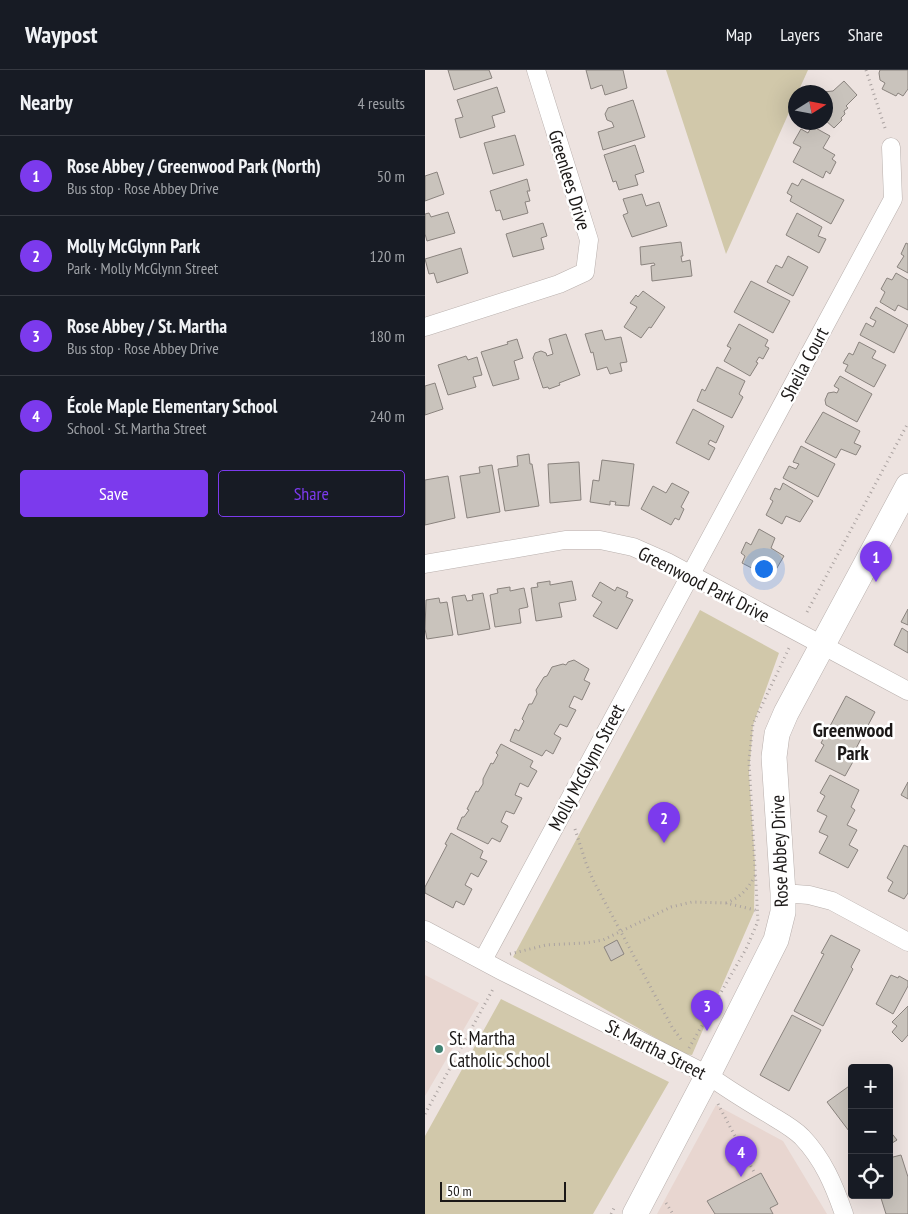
<!DOCTYPE html>
<html lang="en">
<head>
<meta charset="utf-8">
<style>
  body { margin:0; font-family:"PT Sans Narrow",sans-serif; background:#20242c; color:#f1f3f6 }
  .controls { position:absolute; right:15px; bottom:15px; display:grid; overflow:hidden; border-radius:5px; box-shadow:0 5px 20px #0002 }
  .controls button { width:45px; height:45px; display:grid; place-items:center; padding:0; border:0; border-bottom:1px solid #363941; background:#171b24; color:#f1f3f6; font:25px sans-serif }
  .compass { position:absolute; left:363px; top:15px; width:45px; height:45px; border-radius:50%; background:#171b24; box-shadow:0 5px 20px #0002; rotate:79deg }
  .scale { position:absolute; left:15px; bottom:12px; width:126px; box-sizing:border-box; padding-left:5px; border:2px solid #1b1817; border-top:0; font-size:14px; line-height:18px; white-space:nowrap; color:#1b1817; -webkit-text-stroke:4px #fff; paint-order:stroke }
  .you { position:absolute; left:338px; top:498px; width:18px; height:18px; margin:-12px; border:4px solid #fff; border-radius:50%; background:#1a73e8; box-shadow:0 0 0 8px #1a73e833 }
  .badge { display:grid; place-items:center; width:32px; height:32px; border-radius:50%; background:#7c3aed; color:#fff; font-size:16px; font-weight:700 }
  .pin { position:absolute; translate:-50% -41px; filter:drop-shadow(0 1px 2px #0008) }
  .pin::after { content:''; position:absolute; top:26px; width:18px; height:15px; background:inherit; clip-path:polygon(0 0,100% 0,50% 100%) }
  .list { margin:0; padding:0; list-style:none }
  h2 { display:flex; justify-content:space-between; align-items:center; height:65px; margin:0; padding:0 20px; font-size:21px }
  h2 small { font-size:16px; font-weight:400; color:#9ea1a6 }
  .list li { display:grid; grid-template-columns:32px 1fr auto; gap:15px; align-items:center; box-sizing:border-box; height:80px; padding:0 20px; border-top:1px solid #363941 }
  .list b { display:block; font-size:19px; white-space:nowrap }
  .list p { margin:0; font-size:16px; white-space:nowrap; color:#9ea1a6 }
  .list em { font-size:16px; font-style:normal; color:#9ea1a6 }
  .actions { display:flex; gap:10px; padding:15px 20px }
  .actions a { flex:1; padding:11px 0; border:1px solid #7c3aed; border-radius:5px; text-align:center; font-size:18px; color:#7c3aed }
  .actions .main { background:#7c3aed; color:#fff }
  .icon { flex:none; width:28px; height:28px; fill:none; stroke:currentColor; stroke-width:2; stroke-linecap:round; stroke-linejoin:round }
  .map { position:relative; flex:none; width:483px; height:1144px; overflow:hidden }
  header { display:flex; align-items:center; gap:30px; box-sizing:border-box; height:70px; padding:0 25px; background:#171b24; border-bottom:1px solid #363941 }
  header strong { font-size:24px }
  nav { display:flex; gap:28px; margin-inline-start:auto; font-size:18px }
  main { display:flex }
  aside { flex:1; background:#171b24 }
  .map>svg:first-child { display:block }
</style>
</head>
<body>
<header>
<strong>Waypost</strong>
<nav><a>Map</a><a>Layers</a><a>Share</a></nav>
</header>
<main>
<aside>
<h2>Nearby<small>4 results</small></h2>
<ul class="list">
<li><span class="badge">1</span><div><b>Rose Abbey / Greenwood Park (North)</b><p>Bus stop · Rose Abbey Drive</p></div><em>50 m</em></li>
<li><span class="badge">2</span><div><b>Molly McGlynn Park</b><p>Park · Molly McGlynn Street</p></div><em>120 m</em></li>
<li><span class="badge">3</span><div><b>Rose Abbey / St. Martha</b><p>Bus stop · Rose Abbey Drive</p></div><em>180 m</em></li>
<li><span class="badge">4</span><div><b>École Maple Elementary School</b><p>School · St. Martha Street</p></div><em>240 m</em></li>
</ul>
<div class="actions"><a class="main">Save</a><a>Share</a></div>
</aside>
<div class="map">
<svg width="483" height="1144" viewBox="0 0 483 1144">
  <rect width="100%" height="100%" fill="#ede3e0"/>
  <!-- built -->
  <path fill="#e8d6d0" d="M0,905L54,933L0,1026Z
    M291,1035L358,1071L402,1144H232Z"/>
  <!-- green -->
  <path fill="#d1c8aa" d="M241,0H383L373,22H370V29L301,184Z
    M275,540L354,583L328,655L324,703L330,794L329,842L267,985L259,984L88,887Z
    M76,929L244,1012L168,1144H0V1066Z"/>
  <!-- building -->
  <path fill="#c9c3bc" stroke="#8a837e" d="M23,0H64L67,8L29,20Z
    M161,0H198L202,18L180,25L177,15L166,19Z
    M455,0H483V19L478,26L473,23L471,26L457,19L460,13L455,10L454,3Z
    M419,11L432,25L421,36L423,38L419,41L420,44L416,48L417,50L409,58L400,50V22H398L408,21Z
    M72,17L80,42L67,46L70,57L35,68L30,49L38,47L32,30Z
    M208,30L220,67L178,80L173,62L189,57L187,52L182,50L180,44L183,38Z
    M387,56L405,66L398,78L410,85L407,89L411,92L405,104L401,101L398,108L368,92L376,77L368,73L376,59L383,63Z
    M90,65L99,95L68,104L59,73Z
    M210,75L219,102L210,105L213,115L194,120L191,111L188,112L179,85Z
    M12,102L19,124L0,131V106Z
    M102,109L105,121H102L105,131L100,132L103,143L78,150L75,140L71,141L65,121Z
    M377,109L419,130L406,154L365,131L367,126L362,123L367,113L373,116Z
    M217,124L221,136L234,132L242,156L207,167L198,145L203,143L198,129Z
    M23,142L30,163L2,171L0,164V144L4,143L6,147Z
    M372,143L397,157L393,166L401,169L394,183L361,165Z
    M118,153L122,166L116,168L119,179L88,187L81,164Z
    M256,172L258,186H256L257,192L265,190L267,206L227,211L226,196L230,195L229,193L216,195L215,177Z
    M481,173L483,174V203L472,197L479,186L476,184Z
    M36,178L43,203L12,213L9,203L4,204L0,189Z
    M363,186L383,197L368,226L342,212L351,195L357,198Z
    M471,203L483,210V240L473,235L470,241L455,232L460,222L456,219L462,208L467,210Z
    M326,211L365,231L348,263L309,242Z
    M218,221L240,237L226,258L224,257L216,268L199,257L212,237L205,233L211,225L213,227Z
    M451,237L483,255L469,283L435,265L441,253L448,257L451,251L445,248Z
    M314,254L343,270L340,276L344,278L338,289L334,287L331,292L333,293L325,306L299,291L306,278L302,276Z
    M177,260L180,270L196,267L202,292L195,293L197,301L185,304L182,297L172,300L168,282L166,283L160,264Z
    M141,264L155,305L134,313L135,315L124,319L123,317L118,318L108,288L110,283L116,281L121,283L122,286L128,284L124,269Z
    M92,269L98,288L89,291L94,309L68,316L56,282L83,274L82,272Z
    M434,272L451,281L447,288L461,295L449,317L420,301L423,295L418,293L424,283L428,285Z
    M41,286L43,290L52,287L57,305L48,307L51,317L23,325L13,295Z
    M292,297L320,311L314,324L318,327L307,348L272,331L277,319L280,321Z
    M415,306L447,324L432,352L401,335L400,330L403,323L409,322L412,323L414,319L409,316Z
    M10,313L18,339L0,345V316Z
    M268,339L299,356L291,373L285,370L283,374L290,378L284,390L251,373Z
    M398,342L435,361L429,373L436,376L431,385L416,379L411,388L380,372Z
    M376,376L410,394L393,427L358,408L364,396L371,399L374,394L368,392Z
    M104,384L105,394H107L114,436L80,441L73,399L93,396L92,386Z
    M177,390L209,394L204,436L190,435L191,432L185,431V435L165,432L168,410L174,411Z
    M154,392L156,430L125,433L123,394Z
    M67,395L75,442L42,448L35,406L55,403L54,397Z
    M23,406L30,448L0,455V410Z
    M247,413L264,422L256,437L259,439L254,450L250,448L246,455L216,439L228,416L241,423Z
    M358,413L388,431L375,452L361,446L357,454L341,445L348,431L345,429L350,418L355,420Z
    M334,459L350,468L346,478L359,486L346,508L317,493L320,486L316,483L321,472L326,475Z
    M125,511V515L147,511L151,530L134,533L137,547L111,551L106,518L113,517L112,513Z
    M175,512L190,521L192,517L203,522L201,527L208,530L192,559L168,546L177,532L167,526Z
    M85,517V521L99,518L103,537L94,539L96,553L70,557L65,525L73,523L72,519Z
    M58,523L65,559L33,565L27,527L40,525L42,531L48,530L47,525Z
    M14,528L15,533L22,532L28,565L2,569L0,559L1,530Z
    M483,539V555L476,552Z
    M477,558L483,562V583L469,575Z
    M149,590L164,599L159,610L165,613L157,630L149,626L144,637L151,640L142,657L135,654L129,664L136,668L128,684L121,680L117,686L85,671L90,659L94,661L99,651L97,649L104,634H107L112,624L111,620L119,607L122,606L127,597L138,594L141,595L143,592Z
    M421,626L450,642L427,686L430,688L420,706L390,691L399,675L396,673Z
    M76,674L108,691L105,697L112,701L103,717L95,713L90,725L97,728L89,744L81,741L76,752L83,756L75,772L67,768L63,774L32,759L37,747H39L44,740L42,739L51,721L53,722L58,714V709L66,693L68,694L73,685L71,683Z
    M405,705L434,720L426,737L430,740L422,755L432,760L424,775L433,780L423,798L394,783L403,766L394,762L402,746L392,741L400,726L395,723Z
    M483,712V729L476,725Z
    M26,763L58,781L55,788L62,791L53,807L46,803L40,815L47,819L39,835L31,831L28,838L0,823V817L22,775L20,774Z
    M479,775L483,777V823L479,829L463,821L468,812L462,808Z
    M406,865L435,880L426,897L428,899L398,956L369,941L399,884L396,883Z
    M192,870L199,884L186,891L179,877Z
    M466,905L473,908L474,906L483,911V916L468,944L451,934Z
    M483,936V965L477,972L467,962L472,956L467,952Z
    M367,945L396,960L364,1021L335,1005Z
    M427,1014V1065L402,1032Z
    M464,1060L472,1070L464,1075Z
    M476,1085L483,1107V1144H461L455,1125H464V1088Z
    M336,1103L353,1134L345,1138L348,1144H290L282,1131Z"/>
  <g fill="none" stroke-linecap="round" stroke-linejoin="round">
    <defs>
      <path id="street" d="M0,257L134,214L160,202L164,170L111,0
        M0,494L140,470H175L208,477L242,492L483,621
        M358,823L384,825L407,831L483,872
        M0,860L77,901L283,1005C302,1019 322,1031 342,1043C353,1050 367,1057 377,1067C398,1089 409,1115 419,1144
        M58,890L468,129L466,77"/>
      <path id="secondary" d="M210,1144L283,1005L351,870L358,842V823L349,687L352,664L361,643L483,416"/>
    </defs>
    <!-- street casing -->
    <use href="#street" stroke="#b9b0ad" stroke-width="19"/>
    <!-- secondary casing -->
    <use href="#secondary" stroke="#b9b0ad" stroke-width="26"/>
    <!-- path -->
    <path stroke="#aaa2a0" stroke-width="3" stroke-dasharray="1 4" stroke-linecap="butt" d="M441,0L461,61
      M382,542L483,353
      M150,759L161,793L168,810L247,957L258,972
      M301,833C316,827 322,820 330,806
      M85,884L121,875L161,873L178,870L246,837L267,832L301,833L334,841
      M264,978L321,879L333,851L324,691L328,654L365,576
      M293,1034L329,1102
      M0,1044L68,919
      M241,1133L248,1144
      M186,1144L190,1136"/>
    <!-- street -->
    <use href="#street" stroke="#fff" stroke-width="18"/>
    <!-- secondary -->
    <use href="#secondary" stroke="#fff" stroke-width="25"/>
  </g>
  <!-- markers -->
  <circle fill="#418373" stroke="#fff" stroke-width="2" cx="14" cy="979" r="5"/>
  <g text-anchor="middle" stroke-width="5" stroke-linejoin="round" paint-order="stroke">
    <!-- street labels -->
    <g font-size="19" fill="#1b1817" stroke="#fff">
      <text transform="translate(145 110) rotate(73)" y="7">Greenlees Drive</text>
      <text transform="translate(379 294) rotate(-62)" y="7">Sheila Court</text>
      <text transform="translate(279 514) rotate(27)" y="7">Greenwood Park Drive</text>
      <text transform="translate(161 697) rotate(-62)" y="7">Molly McGlynn Street</text>
      <text transform="translate(354 781) rotate(-92)" y="7">Rose Abbey Drive</text>
      <text transform="translate(231 979) rotate(27)" y="7">St. Martha Street</text>
    </g>
    <!-- poi labels -->
    <g font-size="19" fill="#1b1817" stroke="#fff" text-anchor="start">
      <text x="24" y="975">St. Martha<tspan x="24" dy="22">Catholic School</tspan></text>
    </g>
    <!-- neighbourhood labels -->
    <g font-size="20" font-weight="bold" fill="#1b1817" stroke="#fff">
      <text x="428" y="667">Greenwood<tspan x="428" dy="23">Park</tspan></text>
    </g>
  </g>
</svg>
<div class="controls">
<button>+</button>
<button>−</button>
<button><svg class="icon" aria-label="locate" viewBox="0 0 24 24"><circle cx="12" cy="12" r="6"/><path d="M12 2v4M12 18v4M2 12h4M18 12h4"/></svg></button>
</div>
<svg class="compass" viewBox="-18 -18 36 36"><path d="M0-13l5 13h-10z" fill="#e53935"/><path d="M0 13l5-13h-10z" fill="#9ea1a6"/></svg>
<div class="scale">50 m</div>
<div class="you"></div>
<div class="pin badge" style="left:451px;top:512px">1</div>
<div class="pin badge" style="left:239px;top:773px">2</div>
<div class="pin badge" style="left:282px;top:961px">3</div>
<div class="pin badge" style="left:316px;top:1107px">4</div>
</div>
</main>
</body>
</html>
